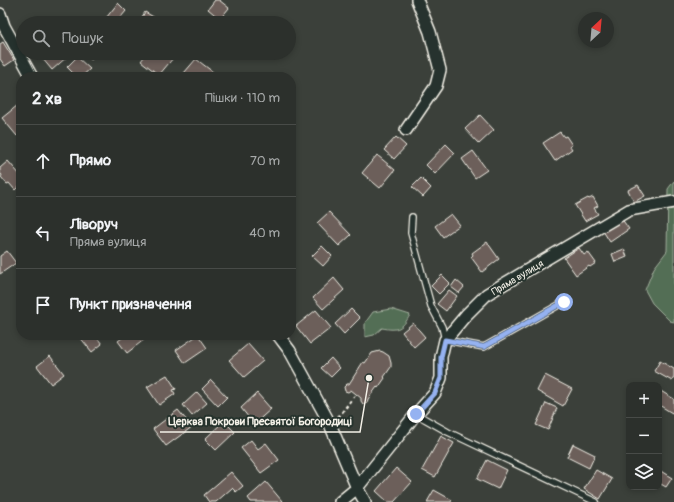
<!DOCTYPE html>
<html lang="uk">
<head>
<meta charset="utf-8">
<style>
  body { margin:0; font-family:Pangolin,sans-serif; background:#343834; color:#f1f3f6 }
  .controls { position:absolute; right:12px; bottom:12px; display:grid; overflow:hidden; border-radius:8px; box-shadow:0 2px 6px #0003 }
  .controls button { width:36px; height:36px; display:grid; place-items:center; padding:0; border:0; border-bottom:1px solid #484b48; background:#2c302c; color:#f1f3f6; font:20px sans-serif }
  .compass { position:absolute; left:578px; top:12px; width:36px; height:36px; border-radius:50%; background:#2c302c; box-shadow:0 2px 6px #0003; rotate:26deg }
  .stop { position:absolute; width:12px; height:12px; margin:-9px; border:3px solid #95b2f1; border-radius:50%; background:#fff }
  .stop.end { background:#95b2f1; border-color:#fff; box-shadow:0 1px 4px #0008 }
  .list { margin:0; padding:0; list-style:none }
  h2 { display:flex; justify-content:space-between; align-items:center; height:52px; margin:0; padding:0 16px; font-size:17px }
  h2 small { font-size:13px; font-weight:400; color:#a6a9a9 }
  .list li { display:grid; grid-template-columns:26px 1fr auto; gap:12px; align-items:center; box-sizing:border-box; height:72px; padding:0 16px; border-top:1px solid #484b48 }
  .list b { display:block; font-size:15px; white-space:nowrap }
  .list p { margin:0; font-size:13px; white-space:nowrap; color:#a6a9a9 }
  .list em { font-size:13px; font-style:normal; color:#a6a9a9 }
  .icon { flex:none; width:22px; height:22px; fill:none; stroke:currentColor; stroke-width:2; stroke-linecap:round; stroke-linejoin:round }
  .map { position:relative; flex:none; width:674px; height:502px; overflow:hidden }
  .search { position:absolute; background:#2c302c; box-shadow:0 2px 6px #0003; left:16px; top:16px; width:280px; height:44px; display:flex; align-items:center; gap:10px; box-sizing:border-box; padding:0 14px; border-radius:22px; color:#a6a9a9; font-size:15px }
  .panel { position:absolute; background:#2c302c; box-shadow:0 2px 6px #0003; left:16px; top:72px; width:280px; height:268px; border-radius:16px }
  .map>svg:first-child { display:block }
</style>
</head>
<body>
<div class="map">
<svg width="674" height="502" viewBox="0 0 674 502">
  <rect width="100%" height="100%" fill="#3b403a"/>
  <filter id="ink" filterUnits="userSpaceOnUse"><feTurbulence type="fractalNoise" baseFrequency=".025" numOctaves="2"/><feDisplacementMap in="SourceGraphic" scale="8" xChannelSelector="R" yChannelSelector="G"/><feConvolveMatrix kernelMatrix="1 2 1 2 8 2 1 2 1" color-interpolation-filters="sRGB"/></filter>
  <g filter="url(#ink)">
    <!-- green -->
    <path fill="#526e55" stroke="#a3b09e" d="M674,181V322L670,321L652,303L645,290L654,268L667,251L668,189Z
      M391,309L410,315C402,329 398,331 382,328L374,335L365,337V323L373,312Z"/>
    <!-- building -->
    <path fill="#6c5f5a" stroke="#f4f1e8" d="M215,0H219L229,8L220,19L208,9Z
      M118,3L126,11L116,23H111L106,18Z
      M145,12L162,22V23H141L139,22Z
      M180,17L187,23H174Z
      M3,42L14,60L5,66L0,59V44Z
      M48,53H66L68,56L52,70L42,58Z
      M85,53H97L98,54L91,60Z
      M147,53H168L174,57L159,75L141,61Z
      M77,57L90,69L81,77H77L67,67Z
      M196,59L213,72L209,77H189L184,73Z
      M18,105L21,108V132L17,136L2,118Z
      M480,115L494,130L479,144L465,129Z
      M560,132L564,137L566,136L572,145L570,146L572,149L555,161L543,143Z
      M396,137L406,146L394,159L384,150Z
      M446,144L455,153L435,174L426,165Z
      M473,151L487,170L475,178L462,159Z
      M377,155L395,170L380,188L362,173Z
      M8,161L21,176V184L15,190L9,183L7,184L1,177L2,175L0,173V168Z
      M421,178L431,188L423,197L412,187Z
      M638,185L645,196L634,202L628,190Z
      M593,197L598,206L594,208L598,214L585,221L575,205L588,198L589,199Z
      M329,212L351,235L339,246L317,223Z
      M291,213L296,218L291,223Z
      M451,214L460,225L443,237L435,226Z
      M621,218L629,229L610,242L603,231Z
      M487,242L499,259L482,272L471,257L473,255L472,253Z
      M322,246L332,256L323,266L312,256Z
      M579,248L584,255L588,252L596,263L590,267L589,266L576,275L564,258Z
      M624,249L627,257L615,262L612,254Z
      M7,251L16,263L0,274V256Z
      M442,275L450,283L439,294L431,286Z
      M334,278L344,290L323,309L313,298Z
      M456,280L464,287L459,293L451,287Z
      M449,290L457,296L446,311L437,304Z
      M351,309L360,318L344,334L335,324Z
      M316,310L331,328L310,344L296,326Z
      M413,323L425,337L414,347L402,332Z
      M80,335H95L102,344L92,352L79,336Z
      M126,335H142L145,339L127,353L118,341Z
      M198,335L207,348L185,363L176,350Z
      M248,344L263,361L244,377L229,360Z
      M380,351L383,352L389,356L391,363V367L384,377L385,378L378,388L377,387L368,399L367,403L363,404L361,401V398L351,390L348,392L345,391L344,387L347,384H349L363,362L365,363L372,353Z
      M50,356L64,374L51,384L37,366Z
      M331,358L340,368L331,377L321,368Z
      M660,361L674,369V377L672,381L654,371Z
      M167,375L176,389L173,390L175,394L159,405L147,387Z
      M545,375L572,389L563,406L537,391Z
      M211,380L227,397L218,406L202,389Z
      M659,390L674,399V411L672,413L659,405Z
      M197,392L207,403L192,416L183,405Z
      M257,393L271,409L254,424L241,408Z
      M546,403L557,408L548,430L536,425Z
      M178,410L192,427L166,446L153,429Z
      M224,421L235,432L216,450L205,439Z
      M441,436L454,443L435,477L422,470Z
      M251,440L258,449L266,443L279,460L261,473L241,448Z
      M573,444L595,455L589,468L567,457Z
      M487,460L507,470L498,489L477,479Z
      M396,468L412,482L394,502H388L376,491Z
      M596,470L612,479L600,499L584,489Z
      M659,470L672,478L666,487L659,483Z
      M231,472L243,486L236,492L232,488L216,502H209L204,495Z
      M266,482L282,501L281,502H251L248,498Z
      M434,490L452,500L451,502H427Z"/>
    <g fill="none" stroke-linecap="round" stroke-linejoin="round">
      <defs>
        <path id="lane" d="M412,217L411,233L431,306L442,327L445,340L484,347L564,302
          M416,414L448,432L596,502"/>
        <path id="street" d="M0,14L4,26L32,77
          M406,130L436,86L440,70L430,32L417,0
          M278,335L290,351L329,422L357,488L365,502
          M340,502L357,488L416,414L435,393L441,378V357L445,340L466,315L487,294L629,210L674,202"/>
      </defs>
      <!-- lane casing -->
      <use href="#lane" stroke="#f4f1e8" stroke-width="8"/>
      <!-- street casing -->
      <use href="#street" stroke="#f4f1e8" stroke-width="14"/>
      <!-- path -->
      <path stroke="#f4f1e8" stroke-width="2.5" stroke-dasharray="3 3" stroke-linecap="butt" d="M338,417L340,415L356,394"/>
      <!-- lane -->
      <use href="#lane" stroke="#26332d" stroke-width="5.5"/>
      <!-- street -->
      <use href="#street" stroke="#26332d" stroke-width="11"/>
    </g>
  </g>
  <g fill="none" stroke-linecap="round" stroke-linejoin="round" filter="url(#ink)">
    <!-- route -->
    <path stroke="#95b2f1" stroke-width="5" d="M416,414L435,393L441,378V357L445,340L484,347L564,302"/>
  </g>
  <g text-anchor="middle" stroke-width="4" stroke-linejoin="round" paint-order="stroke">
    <!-- street labels -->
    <g font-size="10" fill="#f4f1e8" stroke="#26332d">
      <text transform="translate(517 277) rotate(-31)" y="4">Пряма вулиця</text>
    </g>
  </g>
  <!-- callouts -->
  <path fill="none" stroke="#f4f1e8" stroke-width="1.5" d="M369 378L360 432H160"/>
  <circle fill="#f4f1e8" stroke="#26332d" stroke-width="1.5" cx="369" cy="378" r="4"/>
  <g font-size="11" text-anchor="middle" font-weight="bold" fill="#f4f1e8" stroke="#26332d" stroke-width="4" stroke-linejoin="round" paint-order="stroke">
    <text x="260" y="425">Церква Покрови Пресвятої Богородиці</text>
  </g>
</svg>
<div class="controls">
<button>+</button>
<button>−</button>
<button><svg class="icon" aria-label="layers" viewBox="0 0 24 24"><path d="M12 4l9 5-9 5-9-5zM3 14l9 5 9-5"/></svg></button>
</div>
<svg class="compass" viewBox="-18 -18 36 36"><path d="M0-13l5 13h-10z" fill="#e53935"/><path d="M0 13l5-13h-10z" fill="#a6a9a9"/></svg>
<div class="stop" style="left:564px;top:302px"></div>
<div class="stop end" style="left:416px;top:414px"></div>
<div class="search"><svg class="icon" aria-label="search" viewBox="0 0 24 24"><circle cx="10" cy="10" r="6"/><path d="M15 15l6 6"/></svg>Пошук</div>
<section class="panel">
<h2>2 хв<small>Пішки · 110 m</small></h2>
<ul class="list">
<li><svg class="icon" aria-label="ahead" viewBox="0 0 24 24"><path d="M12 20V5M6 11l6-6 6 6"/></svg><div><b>Прямо</b></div><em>70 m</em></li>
<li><svg class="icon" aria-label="left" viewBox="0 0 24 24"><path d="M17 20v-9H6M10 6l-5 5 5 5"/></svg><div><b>Ліворуч</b><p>Пряма вулиця</p></div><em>40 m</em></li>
<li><svg class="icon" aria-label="arrive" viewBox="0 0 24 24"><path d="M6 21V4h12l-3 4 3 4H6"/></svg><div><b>Пункт призначення</b></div></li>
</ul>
</section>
</div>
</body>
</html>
